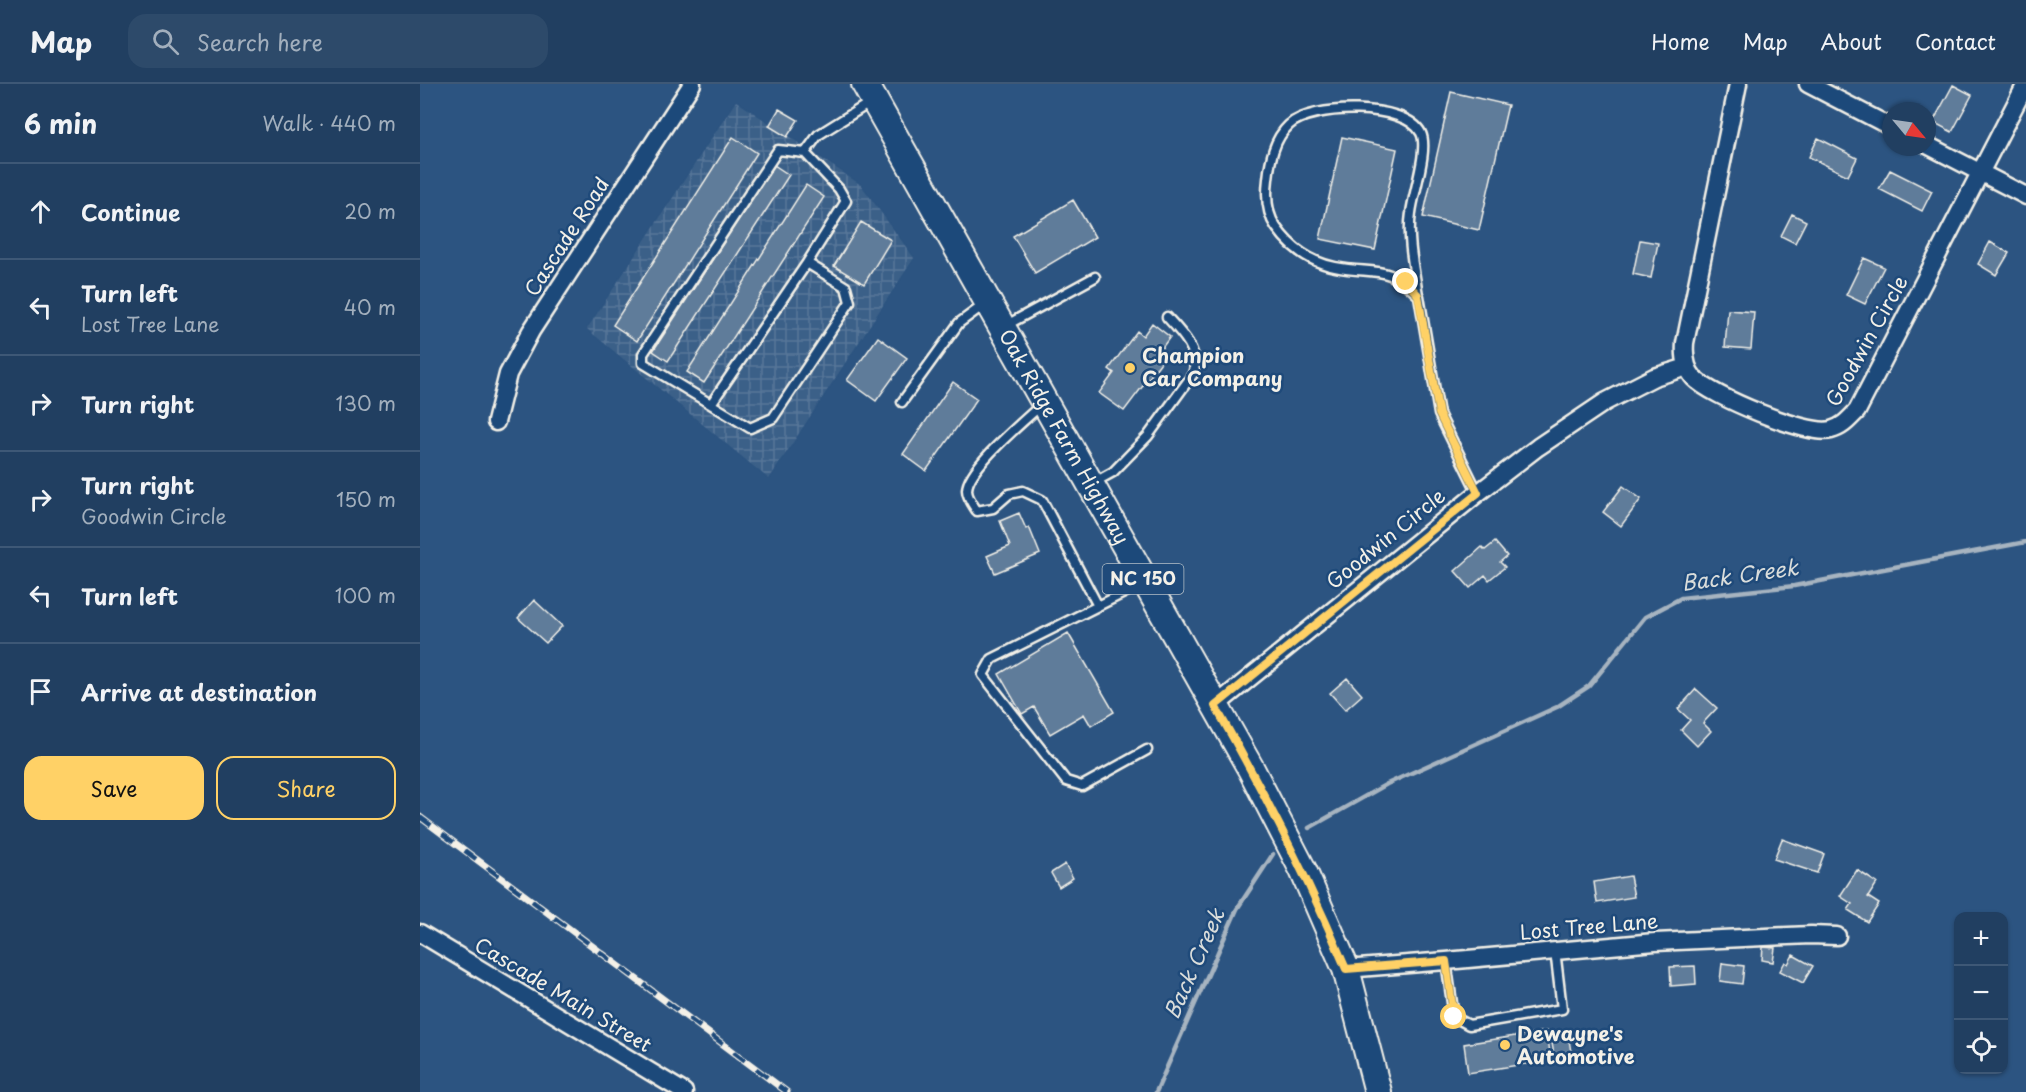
<!DOCTYPE html>
<html lang="en">
<head>
<meta charset="utf-8">
<style>
  body { margin:0; font-family:"Playpen Sans",sans-serif; background:#2d4a6a; color:#f1f3f6 }
  .controls { position:absolute; right:18px; bottom:18px; display:grid; overflow:hidden; border-radius:12px; box-shadow:0 2px 4px #0004 }
  .controls button { width:54px; height:54px; display:grid; place-items:center; padding:0; border:0; border-bottom:2px solid #3e5876; background:#213f61; color:#f1f3f6; font:30px sans-serif }
  .compass { position:absolute; left:1462px; top:18px; width:54px; height:54px; border-radius:50%; background:#213f61; box-shadow:0 2px 4px #0004; rotate:119deg }
  .stop { position:absolute; width:18px; height:18px; margin:-14px; border:4px solid #ffd166; border-radius:50%; background:#fff }
  .stop.end { background:#ffd166; border-color:#fff; box-shadow:0 2px 6px #0008 }
  .list { margin:0; padding:0; list-style:none }
  h2 { display:flex; justify-content:space-between; align-items:center; height:78px; margin:0; padding:0 24px; font-size:26px }
  h2 small { font-size:20px; font-weight:400; color:#a2afbd }
  .list li { display:grid; grid-template-columns:39px 1fr auto; gap:18px; align-items:center; box-sizing:border-box; height:96px; padding:0 24px; border-top:2px solid #3e5876 }
  .list b { display:block; font-size:22px; white-space:nowrap }
  .list p { margin:0; font-size:20px; white-space:nowrap; color:#a2afbd }
  .list em { font-size:20px; font-style:normal; color:#a2afbd }
  .actions { display:flex; gap:12px; padding:18px 24px }
  .actions a { flex:1; padding:14px 0; border:2px solid #ffd166; border-radius:18px; text-align:center; font-size:21px; color:#ffd166 }
  .actions .main { background:#ffd166; color:#111 }
  .icon { flex:none; width:33px; height:33px; fill:none; stroke:currentColor; stroke-width:2; stroke-linecap:round; stroke-linejoin:round }
  .map { position:relative; flex:none; width:1606px; height:1008px; overflow:hidden }
  header { display:flex; align-items:center; gap:36px; box-sizing:border-box; height:84px; padding:0 30px; background:#213f61; border-bottom:2px solid #3e5876 }
  header strong { font-size:28px }
  nav { display:flex; gap:33px; margin-inline-start:auto; font-size:21px }
  .search { width:420px; height:54px; background:#2d4a6a; display:flex; align-items:center; gap:15px; box-sizing:border-box; padding:0 21px; border-radius:18px; color:#a2afbd; font-size:22px }
  main { display:flex }
  aside { flex:1; background:#213f61 }
  .map>svg:first-child { display:block }
</style>
</head>
<body>
<header>
<strong>Map</strong>
<div class="search"><svg class="icon" aria-label="search" viewBox="0 0 24 24"><circle cx="10" cy="10" r="6"/><path d="M15 15l6 6"/></svg>Search here</div>
<nav><a>Home</a><a>Map</a><a>About</a><a>Contact</a></nav>
</header>
<main>
<aside>
<h2>6 min<small>Walk · 440 m</small></h2>
<ul class="list">
<li><svg class="icon" aria-label="ahead" viewBox="0 0 24 24"><path d="M12 20V5M6 11l6-6 6 6"/></svg><div><b>Continue</b></div><em>20 m</em></li>
<li><svg class="icon" aria-label="left" viewBox="0 0 24 24"><path d="M17 20v-9H6M10 6l-5 5 5 5"/></svg><div><b>Turn left</b><p>Lost Tree Lane</p></div><em>40 m</em></li>
<li><svg class="icon" aria-label="right" viewBox="0 0 24 24"><path d="M7 20v-9h11M14 6l5 5-5 5"/></svg><div><b>Turn right</b></div><em>130 m</em></li>
<li><svg class="icon" aria-label="right" viewBox="0 0 24 24"><path d="M7 20v-9h11M14 6l5 5-5 5"/></svg><div><b>Turn right</b><p>Goodwin Circle</p></div><em>150 m</em></li>
<li><svg class="icon" aria-label="left" viewBox="0 0 24 24"><path d="M17 20v-9H6M10 6l-5 5 5 5"/></svg><div><b>Turn left</b></div><em>100 m</em></li>
<li><svg class="icon" aria-label="arrive" viewBox="0 0 24 24"><path d="M6 21V4h12l-3 4 3 4H6"/></svg><div><b>Arrive at destination</b></div></li>
</ul>
<div class="actions"><a class="main">Save</a><a>Share</a></div>
</aside>
<div class="map">
<svg width="1606" height="1008" viewBox="0 0 1606 1008">
  <defs>
    <pattern id="industrial-grid" width="8" height="8" patternUnits="userSpaceOnUse" patternTransform="scale(1.5)"><rect width="8" height="8" fill="#3b6088"/><path d="M0 4h8M4 0v8" fill="none" stroke="#587799"/></pattern>
  </defs>
  <rect width="100%" height="100%" fill="#2c5481"/>
  <filter id="ink" filterUnits="userSpaceOnUse"><feTurbulence type="fractalNoise" baseFrequency=".0167" numOctaves="2"/><feDisplacementMap in="SourceGraphic" scale="12" xChannelSelector="R" yChannelSelector="G"/><feConvolveMatrix kernelMatrix="1 2 1 2 8 2 1 2 1" color-interpolation-filters="sRGB"/></filter>
  <g filter="url(#ink)">
    <!-- industrial -->
    <path fill="url(#industrial-grid)" d="M316,17L441,101L494,174L349,395L167,245Z"/>
    <g fill="none" stroke-linecap="round" stroke-linejoin="round">
      <!-- stream -->
      <path stroke="#a7b4c0" stroke-width="4.5" d="M889,744L967,700L1137,623L1169,602L1225,533L1261,514L1374,502L1606,458
        M736,1008L817,825L853,770"/>
    </g>
    <!-- building -->
    <path fill="#5e7b9a" stroke="#f4f1e8" stroke-width="1.5" d="M1533,1L1552,11L1532,48L1513,38Z
      M1031,8L1088,21L1059,146L1003,133Z
      M359,25L378,36L367,53L349,42Z
      M313,53L337,69L217,257L193,241Z
      M922,53L977,65L955,166L900,155Z
      M1398,54L1437,74L1428,92L1389,73Z
      M354,81L369,91L248,277L233,267Z
      M1470,86L1512,107L1502,127L1459,105Z
      M386,101L404,113L284,299L267,288Z
      M653,116L675,153L615,189L593,152Z
      M1372,130L1386,137L1375,159L1361,152Z
      M441,138L471,156L444,200L414,182Z
      M1220,156L1238,159L1231,194L1213,190Z
      M1570,158L1589,169L1576,191L1558,180Z
      M1444,174L1464,183L1445,220L1426,211Z
      M1308,226L1334,228L1331,265L1305,263Z
      M732,239L750,253L741,265L747,270L704,327L679,309L694,289L689,285L717,247L723,252Z
      M458,253L487,274L456,317L427,296Z
      M533,298L557,315L506,387L483,370Z
      M1203,402L1221,415L1201,442L1183,428Z
      M599,429L606,445L609,443L620,470L575,489L567,472L590,462L580,437Z
      M1075,458L1087,472L1080,478L1085,483L1069,496L1065,491L1050,504L1035,487L1062,463L1065,466Z
      M114,516L142,542L126,559L98,534Z
      M648,549L694,628L671,642L664,630L630,650L614,623L602,630L579,590Z
      M927,594L942,611L925,626L910,609Z
      M1276,605L1297,624L1283,639L1291,647L1277,662L1261,646L1270,636L1258,625Z
      M1362,755L1404,770L1397,789L1354,775Z
      M645,780L653,794L639,803L631,789Z
      M1437,786L1457,799L1448,813L1459,820L1447,838L1428,826L1432,820L1420,812Z
      M1210,792L1214,813L1177,819L1174,798Z
      M1343,863L1355,864L1353,878L1342,876Z
      M1373,871L1393,882L1383,899L1360,887L1365,878L1368,880Z
      M1302,879L1324,882L1322,900L1300,897Z
      M1275,882L1276,900L1251,902L1250,883Z
      M1127,947L1131,976L1048,989L1044,960Z
      M1148,950L1151,968L1134,971L1131,953Z"/>
    <g fill="none" stroke-linecap="round" stroke-linejoin="round">
      <defs>
        <path id="lane" d="M385,69L419,105L426,117L387,179L426,203L430,218L353,334L330,344L223,279V270L358,66L385,69L398,51L451,18
          M998,211C966,179 953,191 915,183C890,178 870,163 856,143C846,129 846,111 848,95C850,76 854,55 869,41C891,20 985,18 1001,49C1009,65 993,110 991,129C987,155 994,185 998,211L999,212L1019,330L1058,409
          M583,243L675,193
          M482,318L539,239L565,220
          M291,320L387,179
          M621,321C604,337 547,384 547,406C547,413 553,421 557,427L573,424L589,410L603,407L622,416L678,522
          M673,399L693,388L728,352L773,290C781,268 761,248 747,233
          M722,500L572,575L563,591L646,697L662,702L727,666
          M1026,877L1034,933L1049,941L1142,925L1135,866"/>
        <path id="street" d="M1318,0L1265,259C1264,272 1265,284 1274,294C1291,312 1387,352 1411,346C1423,343 1429,335 1437,327L1606,0
          M1388,0L1471,43
          M1507,61L1606,112
          M76,338L88,290L111,247L272,0
          M795,622L1058,409L1118,363L1185,318L1234,293L1267,283
          M0,849L264,1008
          M926,885L1026,877L1235,858L1391,851L1417,852"/>
        <g id="primary">
          <path id="s1" d="M445,0L831,685L883,786L926,885L958,1008"/>
        </g>
      </defs>
      <!-- lane casing -->
      <use href="#lane" stroke="#f4f1e8" stroke-width="13"/>
      <!-- street casing -->
      <use href="#street" stroke="#f4f1e8" stroke-width="21"/>
      <!-- primary casing -->
      <use href="#primary" stroke="#f4f1e8" stroke-width="30"/>
      <!-- lane -->
      <use href="#lane" stroke="#1f4a7a" stroke-width="8"/>
      <!-- street -->
      <use href="#street" stroke="#1f4a7a" stroke-width="16"/>
      <!-- primary -->
      <use href="#primary" stroke="#1f4a7a" stroke-width="26"/>
      <defs>
        <path id="rail" d="M0,733L367,1008"/>
      </defs>
      <!-- rail casing -->
      <use href="#rail" stroke="#f4f1e8" stroke-width="7"/>
      <!-- rail -->
      <use href="#rail" stroke="#1f4a7a" stroke-width="4.5" stroke-dasharray="14" stroke-linecap="butt"/>
    </g>
  </g>
  <g fill="none" stroke-linecap="round" stroke-linejoin="round" filter="url(#ink)">
    <!-- route -->
    <path stroke="#ffd166" stroke-width="8" d="M986,198L998,211L1019,330L1058,409L795,622C845,709 887,792 926,885L1026,877L1034,933"/>
  </g>
  <!-- markers -->
  <g fill="#ffd166" stroke="#1f4a7a" stroke-width="2">
    <circle cx="710" cy="284" r="6"/>
    <circle cx="1085" cy="961" r="6"/>
  </g>
  <g text-anchor="middle" stroke-width="5" stroke-linejoin="round" paint-order="stroke">
    <!-- shield labels -->
    <rect fill="#1f4a7a" stroke="#b4bfc7" stroke-width="1.5" x="682.5" y="480" width="81" height="30" rx="4.5"/>
    <g font-size="18" font-weight="bold" fill="#f4f1e8">
      <text x="723" y="501">NC 150</text>
    </g>
    <!-- street labels -->
    <g font-size="20" fill="#f4f1e8" stroke="#1f4a7a">
      <text transform="translate(147 153) rotate(-57)" y="7">Cascade Road</text>
      <text transform="translate(1447 257) rotate(-61)" y="7">Goodwin Circle</text>
      <text dy="7" stroke="none"><textPath href="#s1" startOffset="405">Oak Ridge Farm Highway</textPath></text>
      <text transform="translate(966 455) rotate(-39)" y="7">Goodwin Circle</text>
      <text transform="translate(1169 843) rotate(-5)" y="7">Lost Tree Lane</text>
      <text transform="translate(143 911) rotate(31)" y="7">Cascade Main Street</text>
    </g>
    <!-- poi labels -->
    <g font-size="20" font-weight="bold" fill="#f4f1e8" stroke="#1f4a7a" text-anchor="start">
      <text x="722" y="279">Champion<tspan x="722" dy="23">Car Company</tspan></text>
      <text x="1097" y="957">Dewayne's<tspan x="1097" dy="23">Automotive</tspan></text>
    </g>
    <!-- water labels -->
    <g font-size="21" font-style="italic" fill="#dadddb" stroke="#1f4a7a">
      <text transform="translate(1320 492) rotate(-8)" y="7">Back Creek</text>
      <text transform="translate(775 880) rotate(-66)" y="7">Back Creek</text>
    </g>
  </g>
</svg>
<div class="controls">
<button>+</button>
<button>−</button>
<button><svg class="icon" aria-label="locate" viewBox="0 0 24 24"><circle cx="12" cy="12" r="6"/><path d="M12 2v4M12 18v4M2 12h4M18 12h4"/></svg></button>
</div>
<svg class="compass" viewBox="-18 -18 36 36"><path d="M0-13l5 13h-10z" fill="#e53935"/><path d="M0 13l5-13h-10z" fill="#a2afbd"/></svg>
<div class="stop" style="left:1034px;top:933px"></div>
<div class="stop end" style="left:986px;top:198px"></div>
</div>
</main>
</body>
</html>
